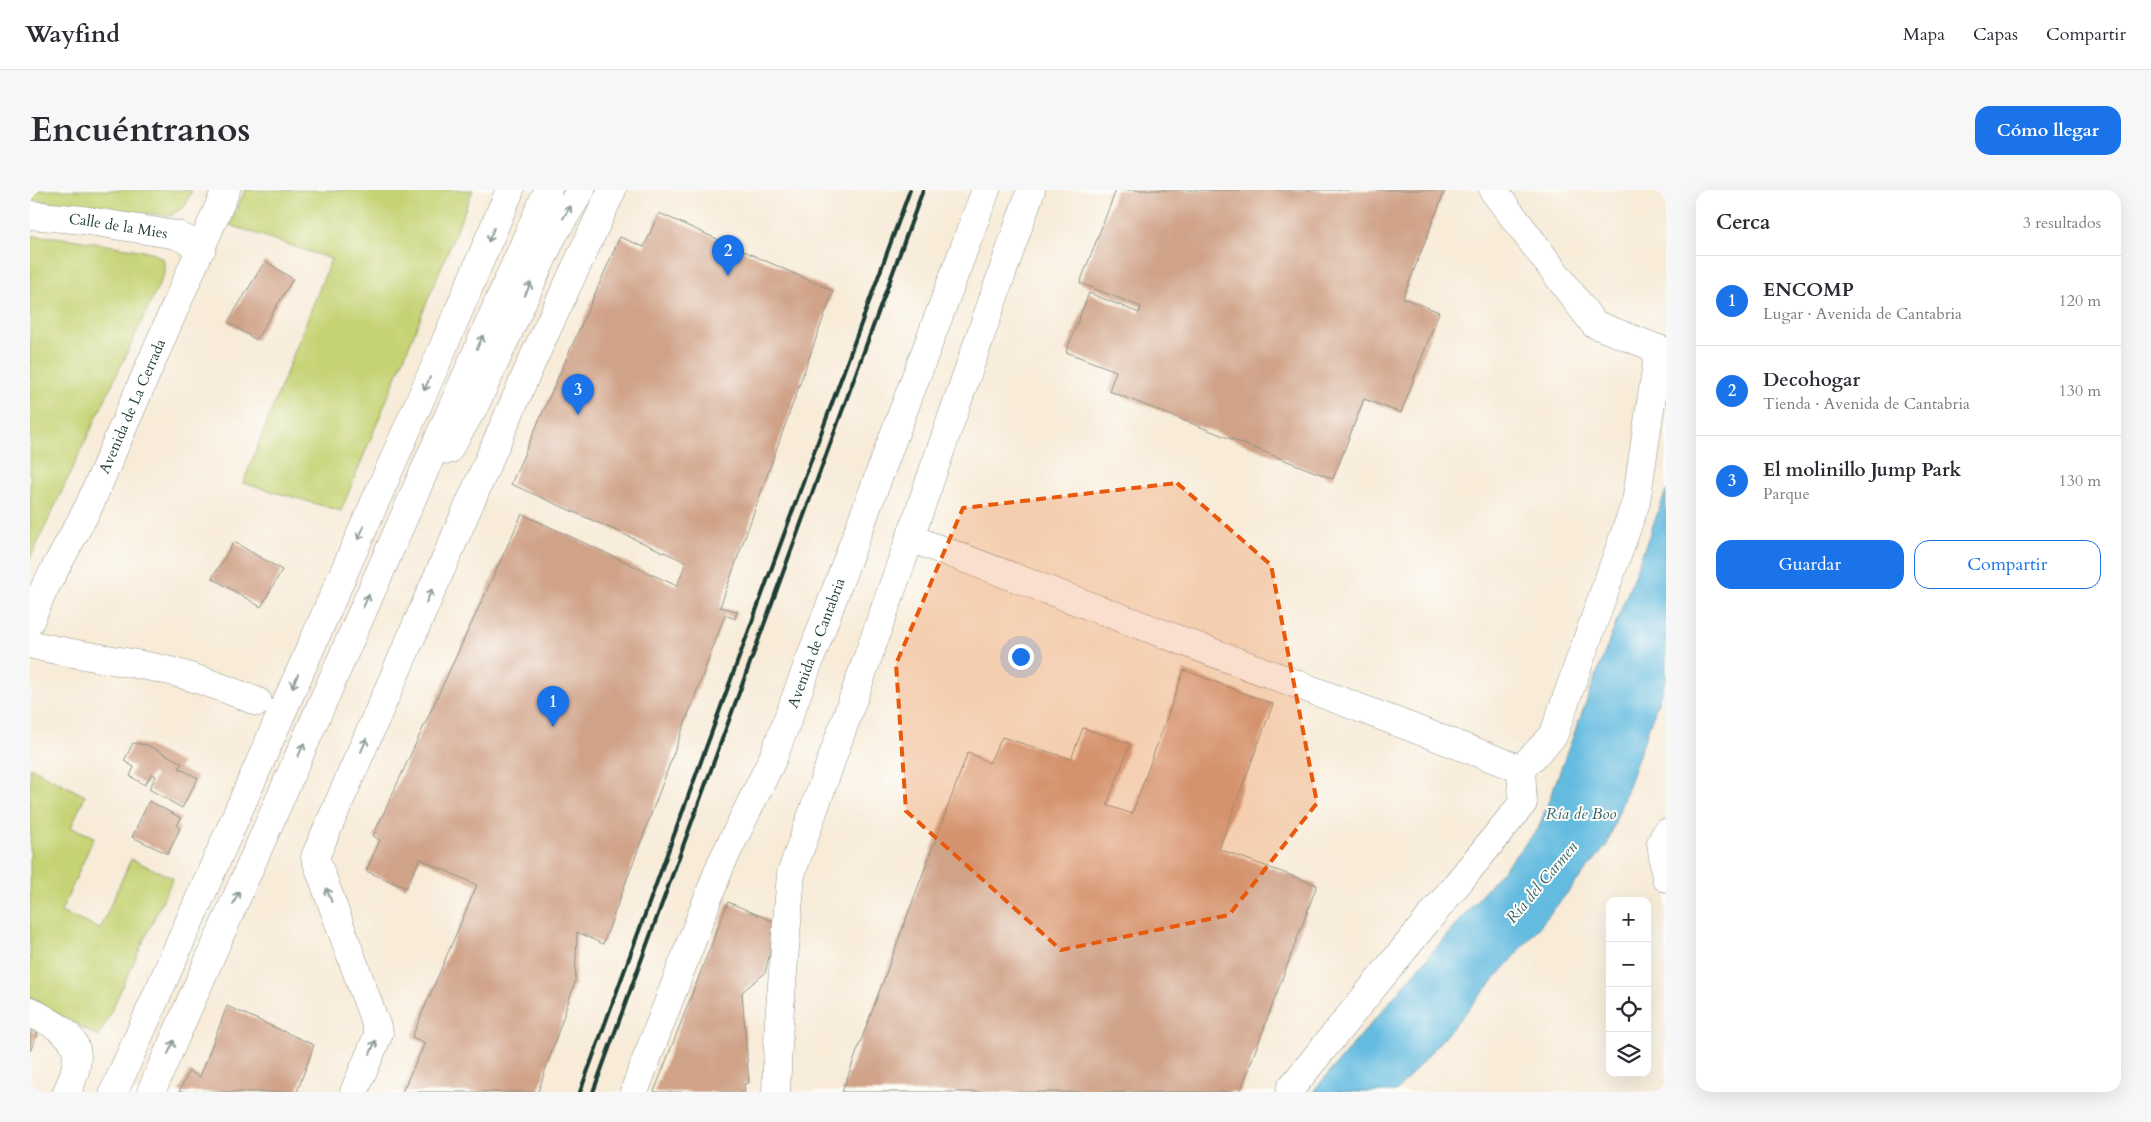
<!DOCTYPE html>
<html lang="es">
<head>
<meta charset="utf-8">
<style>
  body { margin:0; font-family:Cardo,serif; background:#f7f7f7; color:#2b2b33 }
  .controls { position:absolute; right:15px; bottom:15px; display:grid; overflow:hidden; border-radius:10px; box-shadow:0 5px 20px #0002 }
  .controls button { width:45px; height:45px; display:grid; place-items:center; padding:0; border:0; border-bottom:1px solid #e1e1e2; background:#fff; color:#2b2b33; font:25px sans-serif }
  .you { position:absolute; left:990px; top:466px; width:18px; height:18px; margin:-12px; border:4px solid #fff; border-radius:50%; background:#1a73e8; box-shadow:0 0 0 8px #1a73e833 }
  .badge { display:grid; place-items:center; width:32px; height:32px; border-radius:50%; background:#1a73e8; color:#fff; font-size:16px; font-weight:700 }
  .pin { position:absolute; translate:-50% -41px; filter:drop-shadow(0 1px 2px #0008) }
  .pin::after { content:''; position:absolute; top:26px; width:18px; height:15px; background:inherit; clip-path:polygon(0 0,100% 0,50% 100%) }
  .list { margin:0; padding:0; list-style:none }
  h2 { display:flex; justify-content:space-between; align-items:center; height:65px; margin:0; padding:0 20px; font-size:21px }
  h2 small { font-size:16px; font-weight:400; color:#7c7c81 }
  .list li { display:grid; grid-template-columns:32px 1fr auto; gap:15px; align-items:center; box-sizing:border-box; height:90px; padding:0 20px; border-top:1px solid #e1e1e2 }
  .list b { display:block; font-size:19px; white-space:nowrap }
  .list p { margin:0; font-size:16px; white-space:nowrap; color:#7c7c81 }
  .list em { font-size:16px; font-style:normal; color:#7c7c81 }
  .actions { display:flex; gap:10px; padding:15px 20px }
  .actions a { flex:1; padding:11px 0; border:1px solid #1a73e8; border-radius:15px; text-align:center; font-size:18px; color:#1a73e8 }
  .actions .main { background:#1a73e8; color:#fff }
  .icon { flex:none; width:28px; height:28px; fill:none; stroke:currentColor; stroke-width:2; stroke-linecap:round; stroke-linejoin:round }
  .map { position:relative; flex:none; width:1636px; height:902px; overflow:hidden; border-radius:15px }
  header { display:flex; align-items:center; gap:30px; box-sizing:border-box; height:70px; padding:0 25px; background:#fff; border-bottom:1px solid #e1e1e2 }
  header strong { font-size:24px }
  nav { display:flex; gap:28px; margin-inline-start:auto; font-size:18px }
  .intro { display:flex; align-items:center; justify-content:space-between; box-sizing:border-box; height:120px; padding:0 30px }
  h1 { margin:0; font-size:35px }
  .button { padding:12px 22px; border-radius:15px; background:#1a73e8; color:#fff; font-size:18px; font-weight:700 }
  main { display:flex; gap:30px; padding:0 30px }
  aside { flex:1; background:#fff; border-radius:15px; box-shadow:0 5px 20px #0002 }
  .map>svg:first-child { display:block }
</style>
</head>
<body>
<header>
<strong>Wayfind</strong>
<nav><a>Mapa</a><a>Capas</a><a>Compartir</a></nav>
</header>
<div class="intro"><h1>Encuéntranos</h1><a class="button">Cómo llegar</a></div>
<main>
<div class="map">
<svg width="1636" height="902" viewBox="0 0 1636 902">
  <rect width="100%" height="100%" fill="#fdfcf7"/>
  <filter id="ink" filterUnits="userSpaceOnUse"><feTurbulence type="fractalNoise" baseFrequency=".02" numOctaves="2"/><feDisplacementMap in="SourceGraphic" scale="10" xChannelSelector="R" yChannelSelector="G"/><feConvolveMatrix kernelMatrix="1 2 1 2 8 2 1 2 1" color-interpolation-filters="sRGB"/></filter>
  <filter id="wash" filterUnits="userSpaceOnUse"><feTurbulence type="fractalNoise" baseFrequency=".0096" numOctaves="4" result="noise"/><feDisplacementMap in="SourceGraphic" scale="20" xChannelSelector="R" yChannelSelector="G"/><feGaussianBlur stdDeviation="1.12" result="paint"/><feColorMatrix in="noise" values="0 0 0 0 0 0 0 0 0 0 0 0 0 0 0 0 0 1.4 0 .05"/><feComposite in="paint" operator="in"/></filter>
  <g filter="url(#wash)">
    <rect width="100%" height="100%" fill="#f8ebd8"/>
    <!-- green -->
    <path fill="#c6d375" stroke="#728854" d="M0,0H162L155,16L140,26L0,10Z
      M215,0H443L311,321L213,293L301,69L200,35Z
      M0,46L27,47L122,62L134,70V84L0,369Z
      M0,577L55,606L41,637L64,647L31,722L70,739L101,669L143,688L69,847L0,808Z"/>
    <!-- water -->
    <path fill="#63bbe0" stroke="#417c8a" d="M1636,301V489L1577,655L1485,766L1366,902H1284L1285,899L1508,639Z"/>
    <g id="blocks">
      <!-- building -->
      <path fill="#d0a288" d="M1086,0H1415L1373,108L1409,122L1371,223L1334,209L1303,289L1079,201L1086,181L1036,162L1059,103L1109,123L1111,117L1050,93Z
        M629,23L803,101L690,417L707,421L705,429L695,425L573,754L547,742L545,792L508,902H372L395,853L382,847L447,695L390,669L376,698L336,681L350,650L343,646L492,324L647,396L656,372L481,294L590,47L614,57Z
        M235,71L263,89L226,150L198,132Z
        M204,352L252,380L231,417L182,388Z
        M1154,480L1243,514L1189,659L1287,695L1210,902H812L938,562L959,573L972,547L1041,569L1053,538L1100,554L1077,615L1102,624Z
        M103,553L117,555L152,573L149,578L168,588L152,618L119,599L126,586L122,583L115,595L100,586L104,577L94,571Z
        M119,611L151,628L147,636L150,638L138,664L102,647Z
        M698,712L747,733L735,783L712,802L719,893L714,894L715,902H624Z
        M197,816L284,855L267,902H149L159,881L170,887Z
        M0,840L8,844L0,861Z"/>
    </g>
  </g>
  <g filter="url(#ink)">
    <use href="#blocks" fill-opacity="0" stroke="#8c9486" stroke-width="1"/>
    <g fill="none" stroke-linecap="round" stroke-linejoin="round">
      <defs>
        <g id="minor">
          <path d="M1001,0L880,348L1491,579L1523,546L1606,312L1629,159"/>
          <path d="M1463,0L1564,134L1636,162"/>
          <path id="s1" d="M0,25L53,30L147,45L172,58"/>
          <path id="s2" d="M0,431L14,399L58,318L196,0"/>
          <path d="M0,454C46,466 94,470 140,481C171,489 199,500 228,512"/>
          <path d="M1636,643L1631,653L1636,688"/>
          <path d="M0,821C41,844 60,852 37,902"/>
          <path d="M324,902L349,843L285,667L503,169L582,0"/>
          <path id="s3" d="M604,902L691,674L743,568L956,0"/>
          <path d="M746,902L749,831L761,684L880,348"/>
          <path d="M1260,902L1261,898L1493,613L1491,579"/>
        </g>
        <path id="highway" d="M418,260L446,213L523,45L551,0
          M84,902L406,174L480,0
          M121,902L518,0"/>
      </defs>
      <!-- minor casing -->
      <use href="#minor" stroke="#8c9486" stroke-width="29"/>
      <!-- highway casing -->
      <use href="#highway" stroke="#8c9486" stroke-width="29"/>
      <!-- minor -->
      <use href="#minor" stroke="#fff" stroke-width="28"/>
      <!-- highway -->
      <use href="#highway" stroke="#fff" stroke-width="28"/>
      <!-- rail -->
      <path stroke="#1f3d34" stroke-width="4" d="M550,902L880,0
        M563,902L893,0"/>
    </g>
    <!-- one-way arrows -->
    <defs><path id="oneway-shaft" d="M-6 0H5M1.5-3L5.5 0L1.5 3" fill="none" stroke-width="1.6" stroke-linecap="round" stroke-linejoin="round" transform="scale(1.25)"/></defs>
    <g stroke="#8f9e9a">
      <use href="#oneway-shaft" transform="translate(537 22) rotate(-58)"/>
      <use href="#oneway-shaft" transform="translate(461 45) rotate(113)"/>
      <use href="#oneway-shaft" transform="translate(498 99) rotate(-65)"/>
      <use href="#oneway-shaft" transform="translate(450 152) rotate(-66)"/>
      <use href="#oneway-shaft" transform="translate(397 194) rotate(114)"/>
      <use href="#oneway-shaft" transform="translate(331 343) rotate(114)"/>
      <use href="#oneway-shaft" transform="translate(399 406) rotate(-66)"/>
      <use href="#oneway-shaft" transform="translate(336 411) rotate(-66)"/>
      <use href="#oneway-shaft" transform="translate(265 491) rotate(114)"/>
      <use href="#oneway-shaft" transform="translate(334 555) rotate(-66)"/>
      <use href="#oneway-shaft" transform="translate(271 560) rotate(-66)"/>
      <use href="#oneway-shaft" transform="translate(299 705) rotate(-110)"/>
      <use href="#oneway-shaft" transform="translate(206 708) rotate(-66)"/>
      <use href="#oneway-shaft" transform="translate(141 857) rotate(-66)"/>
      <use href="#oneway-shaft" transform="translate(343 857) rotate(-67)"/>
    </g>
  </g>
  <!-- marked area -->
  <path fill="#e8590c" fill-opacity="0.2" stroke="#e8590c" stroke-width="4" stroke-dasharray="10 6" stroke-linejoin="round" d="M1147,293L1241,375L1287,613L1199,725L1031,760L876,621L866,474L933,318Z"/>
  <g text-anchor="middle" stroke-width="4" stroke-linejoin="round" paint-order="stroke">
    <!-- street labels -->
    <g font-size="15" fill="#1f3d34" stroke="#fdfcf7">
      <text dy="5" stroke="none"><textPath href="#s1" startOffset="89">Calle de la Mies</textPath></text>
      <text dy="5" stroke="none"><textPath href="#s2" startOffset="238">Avenida de La Cerrada</textPath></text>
      <text dy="5" stroke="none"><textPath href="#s3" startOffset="485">Avenida de Cantabria</textPath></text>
    </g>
    <!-- water labels -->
    <g font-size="16" font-style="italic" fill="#336368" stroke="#fdfcf7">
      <text x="1551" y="629">Ría de Boo</text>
      <text transform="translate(1511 692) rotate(-50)" y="6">Ría del Carmen</text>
    </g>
  </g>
</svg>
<div class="controls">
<button>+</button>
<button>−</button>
<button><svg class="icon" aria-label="locate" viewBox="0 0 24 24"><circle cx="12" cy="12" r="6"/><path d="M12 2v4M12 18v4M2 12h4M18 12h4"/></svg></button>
<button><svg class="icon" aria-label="layers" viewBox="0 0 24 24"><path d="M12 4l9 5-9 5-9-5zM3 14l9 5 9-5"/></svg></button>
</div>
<div class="you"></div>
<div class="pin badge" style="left:523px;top:537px">1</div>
<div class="pin badge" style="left:698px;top:86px">2</div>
<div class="pin badge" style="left:548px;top:225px">3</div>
</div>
<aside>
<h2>Cerca<small>3 resultados</small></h2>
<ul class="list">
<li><span class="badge">1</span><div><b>ENCOMP</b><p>Lugar · Avenida de Cantabria</p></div><em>120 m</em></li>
<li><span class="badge">2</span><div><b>Decohogar</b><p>Tienda · Avenida de Cantabria</p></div><em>130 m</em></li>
<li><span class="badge">3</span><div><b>El molinillo Jump Park</b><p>Parque</p></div><em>130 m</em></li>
</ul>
<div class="actions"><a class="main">Guardar</a><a>Compartir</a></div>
</aside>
</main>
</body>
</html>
